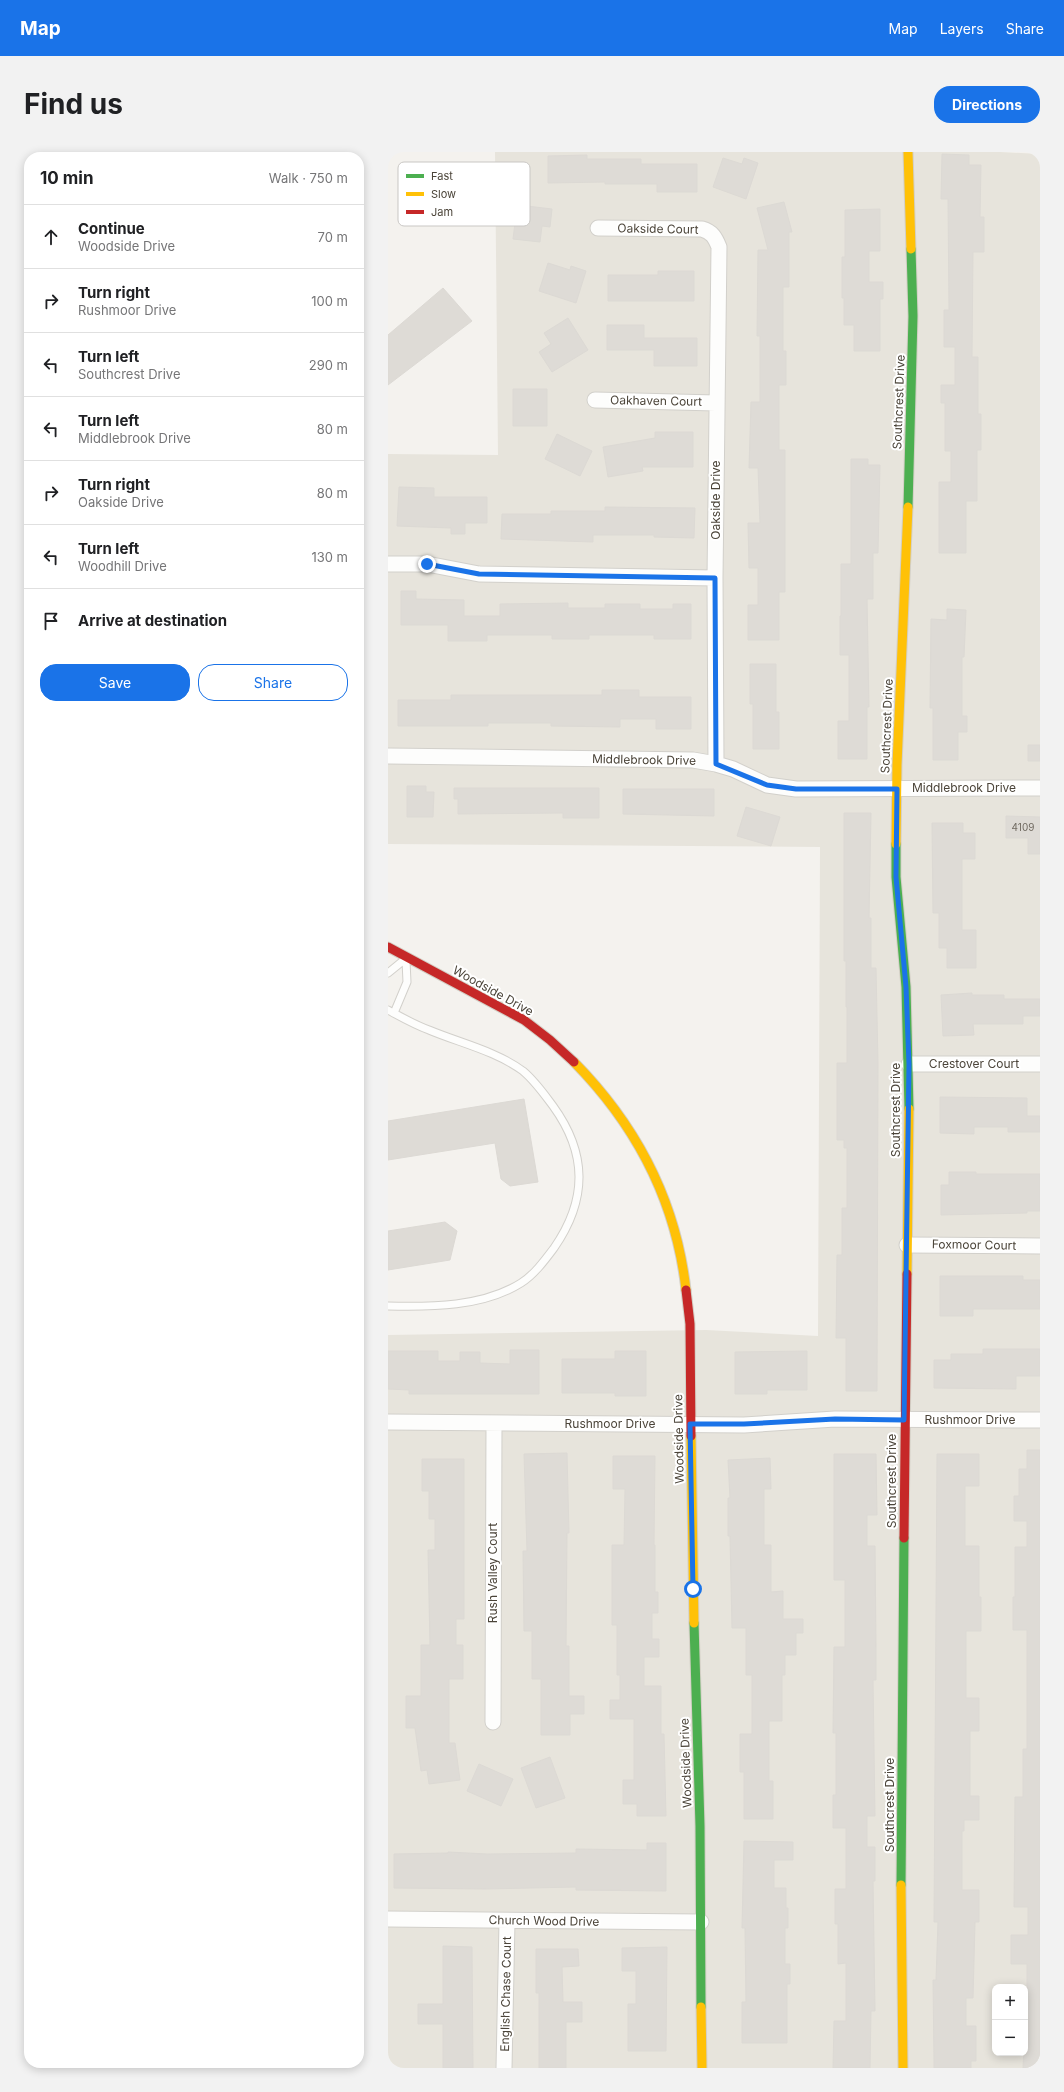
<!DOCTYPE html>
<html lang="en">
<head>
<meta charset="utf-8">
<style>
  body { margin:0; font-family:Inter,sans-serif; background:#f2f2f2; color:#202124 }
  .controls { position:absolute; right:12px; bottom:12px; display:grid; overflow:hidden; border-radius:8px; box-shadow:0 2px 10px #0003 }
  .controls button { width:36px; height:36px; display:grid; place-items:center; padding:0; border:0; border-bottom:1px solid #e0e0e0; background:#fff; color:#202124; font:20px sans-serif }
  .stop { position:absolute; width:12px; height:12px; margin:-9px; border:3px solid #1a73e8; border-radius:50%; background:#fff }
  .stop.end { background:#1a73e8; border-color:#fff; box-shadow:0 1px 4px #0008 }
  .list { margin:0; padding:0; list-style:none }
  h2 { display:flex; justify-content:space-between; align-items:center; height:52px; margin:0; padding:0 16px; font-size:17px }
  h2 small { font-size:13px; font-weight:400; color:#757577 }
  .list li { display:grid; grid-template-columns:26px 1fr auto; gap:12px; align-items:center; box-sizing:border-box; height:64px; padding:0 16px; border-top:1px solid #e0e0e0 }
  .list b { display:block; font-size:15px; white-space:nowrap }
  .list p { margin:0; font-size:13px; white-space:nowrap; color:#757577 }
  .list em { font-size:13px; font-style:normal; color:#757577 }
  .actions { display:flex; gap:8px; padding:12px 16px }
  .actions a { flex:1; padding:9px 0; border:1px solid #1a73e8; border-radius:16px; text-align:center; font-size:14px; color:#1a73e8 }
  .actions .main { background:#1a73e8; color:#fff }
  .icon { flex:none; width:22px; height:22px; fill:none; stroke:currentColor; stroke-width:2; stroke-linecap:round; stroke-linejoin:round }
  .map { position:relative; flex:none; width:652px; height:1916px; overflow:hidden; border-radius:16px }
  header { display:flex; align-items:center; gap:24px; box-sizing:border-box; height:56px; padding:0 20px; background:#1a73e8; color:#fff }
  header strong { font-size:19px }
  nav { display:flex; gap:22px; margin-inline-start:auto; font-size:14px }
  .intro { display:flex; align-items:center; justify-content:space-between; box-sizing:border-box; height:96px; padding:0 24px }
  h1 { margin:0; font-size:28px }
  .button { padding:10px 18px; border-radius:16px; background:#1a73e8; color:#fff; font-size:14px; font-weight:700 }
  main { display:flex; gap:24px; padding:0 24px }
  aside { flex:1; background:#fff; border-radius:16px; box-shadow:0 2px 10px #0003 }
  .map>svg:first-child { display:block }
</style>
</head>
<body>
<header>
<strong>Map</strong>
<nav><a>Map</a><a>Layers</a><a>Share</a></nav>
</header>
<div class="intro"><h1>Find us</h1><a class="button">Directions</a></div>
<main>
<aside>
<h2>10 min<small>Walk · 750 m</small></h2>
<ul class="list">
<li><svg class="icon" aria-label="ahead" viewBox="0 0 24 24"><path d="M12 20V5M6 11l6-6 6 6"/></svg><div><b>Continue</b><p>Woodside Drive</p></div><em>70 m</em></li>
<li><svg class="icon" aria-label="right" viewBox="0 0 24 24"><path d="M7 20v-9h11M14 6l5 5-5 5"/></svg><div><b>Turn right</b><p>Rushmoor Drive</p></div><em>100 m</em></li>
<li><svg class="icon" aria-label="left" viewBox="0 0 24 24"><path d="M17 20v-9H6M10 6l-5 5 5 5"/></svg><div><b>Turn left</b><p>Southcrest Drive</p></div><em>290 m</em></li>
<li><svg class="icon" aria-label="left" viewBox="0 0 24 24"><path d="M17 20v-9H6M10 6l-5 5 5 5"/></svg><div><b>Turn left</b><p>Middlebrook Drive</p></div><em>80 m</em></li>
<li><svg class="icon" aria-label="right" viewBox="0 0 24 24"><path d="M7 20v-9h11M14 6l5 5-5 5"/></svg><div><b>Turn right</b><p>Oakside Drive</p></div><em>80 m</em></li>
<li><svg class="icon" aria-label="left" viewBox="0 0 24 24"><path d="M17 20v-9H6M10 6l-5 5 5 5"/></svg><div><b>Turn left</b><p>Woodhill Drive</p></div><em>130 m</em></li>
<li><svg class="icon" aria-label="arrive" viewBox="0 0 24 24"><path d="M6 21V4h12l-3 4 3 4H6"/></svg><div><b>Arrive at destination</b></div></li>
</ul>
<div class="actions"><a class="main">Save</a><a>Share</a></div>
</aside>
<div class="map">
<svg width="652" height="1916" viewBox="0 0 652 1916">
  <rect width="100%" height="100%" fill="#f4f2ee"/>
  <!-- residential -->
  <path fill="#e7e4dc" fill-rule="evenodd" d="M107,0H612L652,2V1916H0V1183L318,1178L430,1184L432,695L0,692V302L110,303ZM607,1835H637V1901H607Z"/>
  <!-- building -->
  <path fill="#dedbd6" stroke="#dcd9d4" d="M554,2L581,3V13H593L592,65H596V100H585L584,205H590V262H593V298H589V349H578V401H551V330H563V299H557V251H553V233H567V195H556V158H561L560,47H553Z
    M199,3V7H253V12H309V40H269V32H217V30L160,31V4Z
    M335,6L354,12L356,6L370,11L358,47L325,35Z
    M396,50L404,80H401V135H395V199H398V233H391V298H397V440H391V488H360V453H370V416H361L360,371H372L370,316H361L363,250H372V184H369L370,98H380L369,56Z
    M122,52L164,57L162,75L154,74L152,90L125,87L127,71L120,70Z
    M492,57V99H481V130H495V147H492V199H466V173H456V146H454V105H457V58Z
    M160,111L182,118L183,114L198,119L188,151L151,139Z
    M270,119H306V149H220V123H270Z
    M55,136L84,169L0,233V183Z
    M180,166L200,198L164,220L151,200L163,192L156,181Z
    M219,173H256V186H309V214H266V198H219Z
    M125,237H159V274H125Z
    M267,280H305V315H254L255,319L220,325L215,295L267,286Z
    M169,282L204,299L192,324L157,307Z
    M463,307H480V313H492L490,401H485V447H479L481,555H479V607H450V569H461V503H452V464H453V412H463Z
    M11,335L46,336V345H99V371H77V382H63V376L9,374Z
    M217,355L307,356L306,386L266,385V383H205V390L113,387L114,362H163V359H217Z
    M13,439H28V447L76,448V464H112V452L180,451V456H217V452H252V457H285V452H303V487H266V483H201V487H164V483H99V489H60V473H13Z
    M559,457L578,458L576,505H574V564H579V580H570V608H545V556H542L543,467L559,468Z
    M362,512H388V560H391V597H365V552H362Z
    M214,538H251V545H303V577H268V567H232V575L163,574V571H100V574H10V548H63V543H214Z
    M640,593H652V609H640Z
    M19,634H38V640H46L45,665H19Z
    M66,636H211V666H175V661L70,662V647H66Z
    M235,637H326V664L235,662Z
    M358,655L392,665L383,694L349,684Z
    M456,661H483L481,766H483V816H488L490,911L489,1239H458V1186H448L449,1103H454V1056H459V996H456V988H449V911H459V855H458V809H456Z
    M618,664L652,665V702H640V686H618Z
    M544,671H575V681H587V707H574V778H588V816H559V796H551V761H545Z
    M584,841V843H616V847H652V864H635V872H585L586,883L555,884L553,843Z
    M552,945L639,946V964H652V980H620V975H586V982L552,981Z
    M136,947L150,1030L122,1034L113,1027L107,991L0,1008V969Z
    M561,1020H588V1022H652V1059H639V1061L553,1063V1033H561Z
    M57,1070L69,1079L62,1108L0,1118V1079Z
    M552,1124H635V1128H652V1157H585V1164H552Z
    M595,1197H652V1224H628V1237L546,1236V1208H563V1202H595Z
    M122,1198H151V1242H21V1238L0,1237V1199H50V1209H72V1200H92V1211L122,1212Z
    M227,1199H258V1244H227V1241H174V1207H227Z
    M419,1199V1238H379V1242H347V1200Z
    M639,1298H652V1916H635L637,1872H639V1812H623V1783H640V1755H626L627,1645H635V1597H639V1478H625V1445H627V1395H639V1369H626V1344H631V1317H639Z
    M179,1301L181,1381H179L178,1494H181V1544H196V1562H182V1583H153V1527H144V1479H136L135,1399H139L136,1302Z
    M446,1302H488L489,1363H479V1394H487L488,1495V1528H485L487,1664H479V1695H487V1729H485L487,1859H483L482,1916H445L446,1869H458V1811L450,1812V1772H447V1737H458V1676H445V1643H448V1581H445L446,1495H457V1428H446Z
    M549,1302H591V1334H577V1394H591V1445H593V1479H578V1546H591V1579H582V1644H591V1668H576V1679H574V1738H591V1770H587L585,1846H578V1874H588V1909H583V1916H546V1909L545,1828H548L550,1770H546Z
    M225,1304H267L266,1393H267V1440H270V1461H264V1487H271V1505H256V1534H273V1582H276L278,1664H249V1652H235V1628H246V1567H222V1548H232V1523H229V1473H224V1393H236L237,1337H225Z
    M382,1306L383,1337H376V1393H383V1440L395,1439V1467H415V1481H408V1503H397V1523H394V1569H381V1629H385V1667H356V1620H352V1582H364V1523H358V1476H344L342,1384H340V1346H342L340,1308Z
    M34,1307H76V1467H68V1493H75V1527H61V1591H67L72,1628L41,1632L39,1618L33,1619L27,1576H18V1544H33V1493H42L40,1398H47V1367H41V1339H34Z
    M162,1605L177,1646L148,1656L133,1616Z
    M91,1612L125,1627L113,1654L79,1639Z
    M356,1689L405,1690V1708H386V1736H398V1756H400V1776H397V1812H402V1832H399V1891H354V1850H358L357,1776H354Z
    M259,1691H278V1739L188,1738V1735L98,1737L6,1736V1702L60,1701V1700L99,1702L188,1701V1697L259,1698Z
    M55,1794L84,1795L85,1916H55V1872H30V1852H55Z
    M279,1795L278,1899H240V1852H248V1819H234V1796Z
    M148,1797H190L191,1814L174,1815L175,1850H194V1870H178V1916H151V1841H148Z"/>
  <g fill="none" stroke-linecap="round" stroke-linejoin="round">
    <defs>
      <path id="lane" d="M0,821L16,808
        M0,858C13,865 27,873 41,878C72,891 108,899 135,919C147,929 156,942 165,954C199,1001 200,1047 166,1096C157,1108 146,1123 133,1131C95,1155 43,1155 0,1154
        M6,861L19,830L18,809"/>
      <path id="street" d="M210,76L314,77C324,80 327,85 331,95L327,426L328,612
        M207,248L328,251
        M0,412H39L91,422L327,426
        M0,604L305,608L328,612L345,617L379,633L408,637L652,636
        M521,912H652
        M519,1093L652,1094
        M0,1270L356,1273L447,1267L652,1268
        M105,1570L106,1272
        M0,1767L313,1770
        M116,1916L119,1769"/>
      <path id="fast" d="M520,355L525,164L523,97
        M508,692V725L518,835L521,957
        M306,1471L312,1674L313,1855
        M513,1733L516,1386"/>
      <path id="slow" d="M520,0L523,97
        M508,692L509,613L520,355
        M186,910C248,973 288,1049 298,1138
        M519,1122L521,957
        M303,1284L306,1471
        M513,1733L515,1916
        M313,1855L314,1916"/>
      <path id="jam" d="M0,795L136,868L162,888L186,910
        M298,1138L302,1172L303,1284
        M516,1386L519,1122"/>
    </defs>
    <!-- lane casing -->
    <use href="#lane" stroke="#d2d0cb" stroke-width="9"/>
    <!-- street casing -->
    <use href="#street" stroke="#d2d0cb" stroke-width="17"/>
    <!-- fast casing -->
    <use href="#fast" stroke="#d3cfc5" stroke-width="11"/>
    <!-- slow casing -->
    <use href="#slow" stroke="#d3cfc5" stroke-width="11"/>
    <!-- jam casing -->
    <use href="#jam" stroke="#d3cfc5" stroke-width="11"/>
    <!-- lane -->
    <use href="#lane" stroke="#fdfdfc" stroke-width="7"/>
    <!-- street -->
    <use href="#street" stroke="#fdfdfc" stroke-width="15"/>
    <!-- fast -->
    <use href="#fast" stroke="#4caf50" stroke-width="9"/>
    <!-- slow -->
    <use href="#slow" stroke="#ffc107" stroke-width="9"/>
    <!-- jam -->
    <use href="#jam" stroke="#c62828" stroke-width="9"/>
  </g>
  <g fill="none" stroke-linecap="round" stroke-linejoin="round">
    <!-- route -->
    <path stroke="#1a73e8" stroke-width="5" d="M39,412L91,422L327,426L328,612L379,633L408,637H509L508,725L518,835L521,912L516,1268L447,1267L356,1272H302L305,1437"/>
  </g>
  <g text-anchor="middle" stroke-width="4" stroke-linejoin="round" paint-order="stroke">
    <!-- number labels -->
    <g font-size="10" fill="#706a61">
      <text x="635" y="679">4109</text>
    </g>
    <!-- street labels -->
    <g font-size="12" fill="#4b4439" stroke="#fff">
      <text transform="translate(270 77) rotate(1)" y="4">Oakside Court</text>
      <text transform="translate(268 249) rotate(1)" y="4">Oakhaven Court</text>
      <text transform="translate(511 250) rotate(-88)" y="4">Southcrest Drive</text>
      <text transform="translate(328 348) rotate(-90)" y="4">Oakside Drive</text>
      <text transform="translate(499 574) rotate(-88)" y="4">Southcrest Drive</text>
      <text transform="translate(256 608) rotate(1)" y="4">Middlebrook Drive</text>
      <text x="576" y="640">Middlebrook Drive</text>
      <text transform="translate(105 839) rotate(29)" y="4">Woodside Drive</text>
      <text x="586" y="916">Crestover Court</text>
      <text transform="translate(508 958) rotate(-90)" y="4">Southcrest Drive</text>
      <text transform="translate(586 1093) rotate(1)" y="4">Foxmoor Court</text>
      <text x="582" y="1272">Rushmoor Drive</text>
      <text x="222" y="1276">Rushmoor Drive</text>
      <text transform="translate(291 1287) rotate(-91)" y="4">Woodside Drive</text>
      <text transform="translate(504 1329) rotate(-90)" y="4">Southcrest Drive</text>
      <text transform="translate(105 1421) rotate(-90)" y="4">Rush Valley Court</text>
      <text transform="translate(298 1611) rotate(-92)" y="4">Woodside Drive</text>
      <text transform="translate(502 1653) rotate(-90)" y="4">Southcrest Drive</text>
      <text transform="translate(156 1769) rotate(1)" y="4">Church Wood Drive</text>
      <text transform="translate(118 1842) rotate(-89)" y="4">English Chase Court</text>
    </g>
  </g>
  <!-- legend -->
  <rect x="10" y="10" width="132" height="64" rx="6" fill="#fff" stroke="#c9c7c4" stroke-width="1"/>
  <rect x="18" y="22" width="18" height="4" fill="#4caf50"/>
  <rect x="18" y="40" width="18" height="4" fill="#ffc107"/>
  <rect x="18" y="58" width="18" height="4" fill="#c62828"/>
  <g font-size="11" fill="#4b4439">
    <text x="43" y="28">Fast</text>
    <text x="43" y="46">Slow</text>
    <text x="43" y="64">Jam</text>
  </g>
</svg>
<div class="controls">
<button>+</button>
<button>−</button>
</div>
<div class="stop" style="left:305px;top:1437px"></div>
<div class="stop end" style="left:39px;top:412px"></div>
</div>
</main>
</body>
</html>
